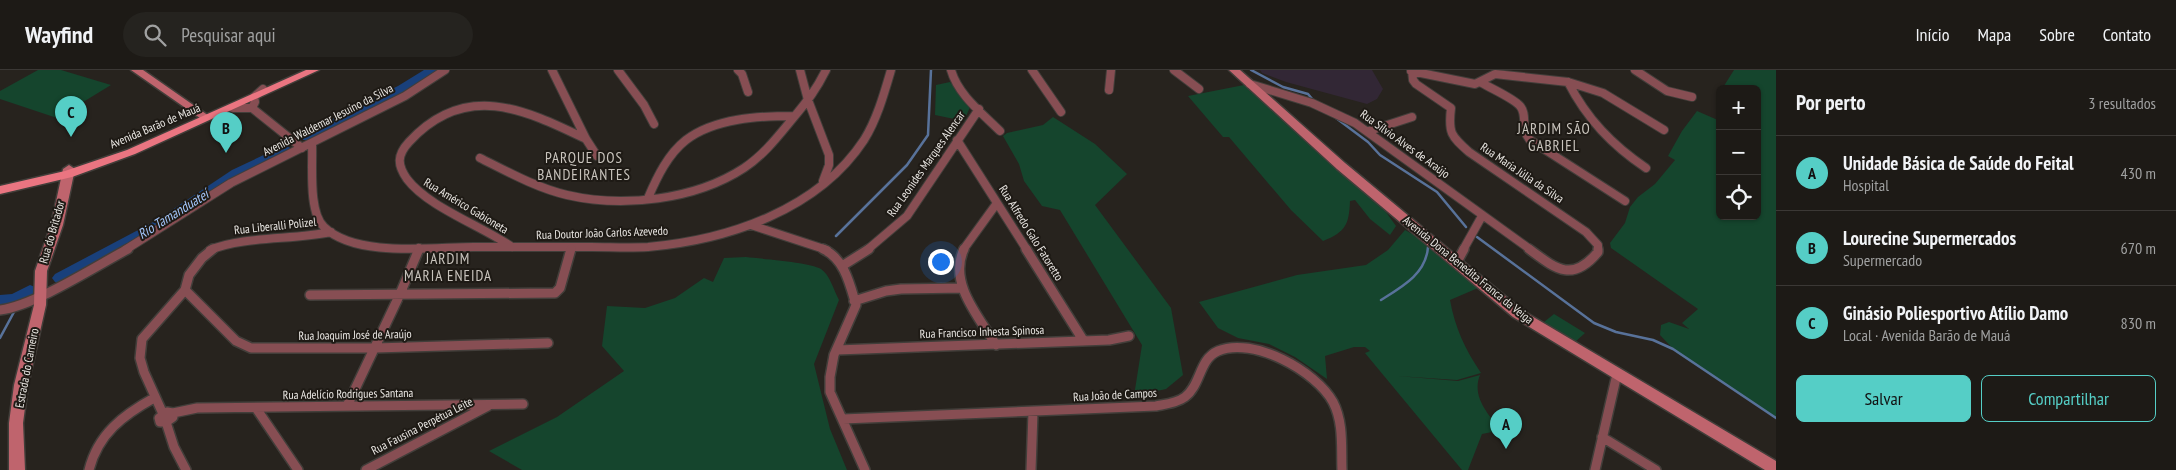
<!DOCTYPE html>
<html lang="pt">
<head>
<meta charset="utf-8">
<style>
  body { margin:0; font-family:"PT Sans Narrow",sans-serif; background:#25231f; color:#f1f3f6 }
  .controls { position:absolute; right:15px; top:15px; display:grid; overflow:hidden; border-radius:8px; box-shadow:0 1px 4px #0004 }
  .controls button { width:45px; height:45px; display:grid; place-items:center; padding:0; border:0; border-bottom:1px solid #3b3835; background:#1d1a16; color:#f1f3f6; font:25px sans-serif }
  .you { position:absolute; left:940px; top:191px; width:18px; height:18px; margin:-12px; border:4px solid #fff; border-radius:50%; background:#1a73e8; box-shadow:0 0 0 8px #1a73e833 }
  .badge { display:grid; place-items:center; width:32px; height:32px; border-radius:50%; background:#55cec6; color:#111; font-size:16px; font-weight:700 }
  .pin { position:absolute; translate:-50% -41px; filter:drop-shadow(0 1px 2px #0008) }
  .pin::after { content:''; position:absolute; top:26px; width:18px; height:15px; background:inherit; clip-path:polygon(0 0,100% 0,50% 100%) }
  .list { margin:0; padding:0; list-style:none }
  h2 { display:flex; justify-content:space-between; align-items:center; height:65px; margin:0; padding:0 20px; font-size:21px }
  h2 small { font-size:16px; font-weight:400; color:#a0a1a1 }
  .list li { display:grid; grid-template-columns:32px 1fr auto; gap:15px; align-items:center; box-sizing:border-box; height:75px; padding:0 20px; border-top:1px solid #3b3835 }
  .list b { display:block; font-size:19px; white-space:nowrap }
  .list p { margin:0; font-size:16px; white-space:nowrap; color:#a0a1a1 }
  .list em { font-size:16px; font-style:normal; color:#a0a1a1 }
  .actions { display:flex; gap:10px; padding:15px 20px }
  .actions a { flex:1; padding:11px 0; border:1px solid #55cec6; border-radius:8px; text-align:center; font-size:18px; color:#55cec6 }
  .actions .main { background:#55cec6; color:#111 }
  .icon { flex:none; width:28px; height:28px; fill:none; stroke:currentColor; stroke-width:2; stroke-linecap:round; stroke-linejoin:round }
  .map { position:relative; flex:none; width:1776px; height:400px; overflow:hidden }
  header { display:flex; align-items:center; gap:30px; box-sizing:border-box; height:70px; padding:0 25px; background:#1d1a16; border-bottom:1px solid #3b3835 }
  header strong { font-size:24px }
  nav { display:flex; gap:28px; margin-inline-start:auto; font-size:18px }
  .search { width:350px; height:45px; background:#25231f; display:flex; align-items:center; gap:12px; box-sizing:border-box; padding:0 18px; border-radius:28px; color:#a0a1a1; font-size:19px }
  main { display:flex }
  aside { flex:1; background:#1d1a16 }
  .map>svg:first-child { display:block }
</style>
</head>
<body>
<header>
<strong>Wayfind</strong>
<div class="search"><svg class="icon" aria-label="search" viewBox="0 0 24 24"><circle cx="10" cy="10" r="6"/><path d="M15 15l6 6"/></svg>Pesquisar aqui</div>
<nav><a>Início</a><a>Mapa</a><a>Sobre</a><a>Contato</a></nav>
</header>
<main>
<div class="map">
<svg width="1776" height="400" viewBox="0 0 1776 400">
  <rect width="100%" height="100%" fill="#27231e"/>
  <!-- industrial -->
  <path fill="#322735" d="M1260,0H1372L1383,19L1377,29L1367,34L1286,12L1262,3Z"/>
  <!-- green -->
  <path fill="#15452d" d="M38,0H61L111,15L57,48L0,29V21Z
    M1734,0H1776V348L1677,283L1660,265L1661,255L1669,252L1689,259L1682,253L1698,239L1611,178L1610,173L1625,153L1630,137L1638,127L1655,114L1675,90L1668,86L1682,61L1697,41L1720,51V146H1757V19H1722Z
    M950,12L970,37L964,51L935,45L936,15Z
    M1244,15L1386,142L1396,156L1390,165L1370,149L1355,130L1350,131C1349,154 1346,162 1323,171L1291,140L1229,67H1223L1188,26Z
    M1053,47L1095,74L1127,104L1095,135L1171,238L1183,305L1166,319L1134,326L1142,275L1060,140L1042,136L1024,111L1019,94L1003,66L1007,63L1043,55Z
    M1405,160L1430,174L1435,182L1478,218L1450,230C1455,258 1465,279 1481,303L1457,310L1397,306L1458,311L1480,305C1471,327 1489,345 1502,362L1497,361L1482,364L1468,400H1462L1365,283L1370,281L1365,277H1354L1325,286L1327,309L1295,287L1269,274L1238,268L1218,258L1199,232L1297,205L1366,195L1388,180Z
    M746,187C762,189 809,192 821,199C830,205 834,221 839,230L814,294L830,359L847,400H522L489,381L557,347L624,301L602,276L607,236L645,238L675,228L704,208L713,212L724,188Z
    M1554,244L1585,263L1575,272L1544,252Z"/>
  <g fill="none" stroke-linecap="round" stroke-linejoin="round">
    <!-- stream -->
    <path stroke="#58729a" stroke-width="2.5" d="M1251,0L1283,17L1308,24L1313,30
      M1336,48L1368,72L1380,85L1437,122L1466,157
      M836,166L907,95L928,65L931,0
      M1477,167L1594,253L1616,262L1653,270L1673,279L1776,348
      M1381,230C1402,217 1426,204 1428,177
      M0,268L14,242"/>
    <!-- river -->
    <path fill="#19407b" fill-rule="evenodd" d="M424,0H438L406,22L313,70H303L301,67L303,64L398,16Z
      M285,75L292,79L290,82L242,106L167,156L65,212L60,213L55,212L52,208L55,204L157,150L232,100Z
      M30,215L35,217L38,221C31,233 12,235 0,237V225L12,224Z"/>
    <defs>
      <path id="street-far1" d="M552,0L586,69L597,86
        M618,0L644,35L654,54
        M738,0L742,4L748,22
        M800,0L808,30L829,85V95L823,111
        M951,0C958,25 982,43 1000,61
        M1032,0L1061,42
        M1174,0L1199,19
        M1412,0L1413,10L1416,14L1451,38C1448,63 1451,66 1469,82L1586,162L1598,175V180
        M1635,0L1667,21L1692,27
        M1411,1L1475,14L1495,4L1568,12L1603,23L1664,60
        M1568,12C1587,49 1612,75 1646,98
        M1482,13C1492,19 1513,28 1520,36C1528,45 1520,59 1530,70L1625,131
        M1250,14L1312,33L1355,53L1531,180
        M1109,20L1111,0
        M233,38H252L302,78
        M252,38L255,32L254,27L263,19
        M1369,61L1412,47
        M957,70L1027,180
        M312,73C313,95 308,142 324,157C356,188 433,177 474,177C513,177 552,177 591,177C610,177 629,178 648,177C728,170 818,140 864,70C877,49 884,24 891,0
        M480,88C508,102 537,118 567,125C623,138 695,130 744,98C764,85 779,65 794,47C808,30 816,20 826,0
        M648,128C657,107 668,84 686,70C715,48 759,46 794,46
        M751,155L827,180
        M512,177C482,156 428,137 407,109C397,95 397,85 409,72C465,11 524,39 586,69
        M125,180L231,113L405,26L445,0
        M210,180C243,166 294,170 331,162
        M418,180L419,178
        M570,180L571,178
        M867,180L907,146L979,39
        M963,180L997,133
        M1463,180L1482,146"/>
      <path id="street" d="M823,179C845,189 850,215 856,235L834,285L830,307V322L865,400
        M964,179C948,213 979,247 996,275
        M1026,179L1083,270
        M1529,179C1556,199 1572,213 1598,182V179
        M1457,192L1464,179
        M842,196L869,179
        M185,220L236,271L251,278H375L548,273
        M310,225L555,223L560,218L571,179
        M854,231L886,221L901,219L963,218
        M0,240C34,236 96,196 128,179
        M837,280L1109,270L1129,266
        M347,336L400,224L419,179
        M256,338L298,400
        M167,342L173,343V347L166,352H160L159,348Z
        M173,343L197,338L523,334
        M163,344L144,302L140,288L142,269L185,220L189,205L202,188L213,179
        M843,349L1156,336C1166,334 1177,333 1185,327C1201,315 1199,289 1218,281C1253,266 1316,301 1333,332C1344,353 1341,378 1342,400
        M166,352L174,377L186,400
        M1602,367L1656,400
        M89,400C98,364 123,345 154,328
        M366,400L488,336
        M1031,400L1033,342
        M1595,400L1617,304"/>
      <path id="secondary" d="M131,0H143L209,46L208,48H200Z
        M1229,0H1240L1345,93L1523,241L1776,391V400H1765L1513,247L1337,99Z
        M69,95L75,99L63,155L47,201L46,235L28,315L23,353L25,400H9V353L14,315L34,235L35,201L51,155L63,99Z"/>
      <path id="primary" d="M306,0H319L135,84L72,107L0,124V116L65,101L127,80Z"/>
    </defs>
    <!-- street-far1 casing -->
    <use href="#street-far1" stroke="#423e3a" stroke-width="10"/>
    <!-- street casing -->
    <use href="#street" stroke="#423e3a" stroke-width="12"/>
    <!-- secondary casing -->
    <use href="#secondary" stroke="#423e3a" stroke-width="3"/>
    <!-- primary casing -->
    <use href="#primary" stroke="#423e3a" stroke-width="3"/>
    <!-- street-far1 -->
    <use href="#street-far1" stroke="#874e53" stroke-width="8"/>
    <!-- street -->
    <use href="#street" stroke="#874e53" stroke-width="9"/>
    <!-- secondary -->
    <use href="#secondary" fill="#bf646d" fill-rule="evenodd"/>
    <!-- primary -->
    <use href="#primary" fill="#ea7581" fill-rule="evenodd"/>
  </g>
  <g text-anchor="middle" stroke-width="4" stroke-linejoin="round" paint-order="stroke">
    <!-- street labels -->
    <g font-size="12" fill="#eae7e3" stroke="#1e1a15">
      <text transform="translate(328 50) rotate(-27)" y="4">Avenida Waldemar Jesuíno da Silva</text>
      <text transform="translate(155 56) rotate(-23)" y="4">Avenida Barão de Mauá</text>
      <text transform="translate(1405 74) rotate(36)" y="4">Rua Sílvio Alves de Araújo</text>
      <text transform="translate(926 94) rotate(-55)" y="4">Rua Leonides Marques Alencar</text>
      <text transform="translate(1522 103) rotate(34)" y="4">Rua Maria Júlia da Silva</text>
      <text transform="translate(466 136) rotate(31)" y="4">Rua Américo Gabioneta</text>
      <text transform="translate(275 156) rotate(-6)" y="4">Rua Liberalli Polizel</text>
      <text transform="translate(52 162) rotate(-74)" y="4">Rua do Britador</text>
      <text transform="translate(602 163) rotate(-2)" y="4">Rua Doutor João Carlos Azevedo</text>
      <text transform="translate(1031 163) rotate(58)" y="4">Rua Alfredo Galo Fatoretto</text>
      <text transform="translate(1468 200) rotate(39)" y="4">Avenida Dona Benedita Franca da Veiga</text>
      <text transform="translate(982 262) rotate(-2)" y="4">Rua Francisco Inhesta Spinosa</text>
      <text transform="translate(355 265) rotate(-1)" y="4">Rua Joaquim José de Araújo</text>
      <text transform="translate(27 298) rotate(-79)" y="4">Estrada do Carneiro</text>
      <text transform="translate(348 324) rotate(-1)" y="4">Rua Adelício Rodrigues Santana</text>
      <text transform="translate(1115 325) rotate(-3)" y="4">Rua João de Campos</text>
      <text transform="translate(422 356) rotate(-27)" y="4">Rua Fausina Perpétua Leite</text>
    </g>
    <!-- water labels -->
    <g font-size="14" font-style="italic" fill="#a3c6fb" stroke="#1e1a15">
      <text transform="translate(173 144) rotate(-32)" y="5">Rio Tamanduateí</text>
    </g>
    <!-- quarter labels -->
    <g font-size="15" letter-spacing="1" fill="#c9c4bd" stroke="#1e1a15">
      <text x="1554" y="64">JARDIM SÃO<tspan x="1554" dy="17">GABRIEL</tspan></text>
      <text x="584" y="93">PARQUE DOS<tspan x="584" dy="17">BANDEIRANTES</tspan></text>
      <text x="448" y="194">JARDIM<tspan x="448" dy="17">MARIA ENEIDA</tspan></text>
    </g>
  </g>
</svg>
<div class="controls">
<button>+</button>
<button>−</button>
<button><svg class="icon" aria-label="locate" viewBox="0 0 24 24"><circle cx="12" cy="12" r="6"/><path d="M12 2v4M12 18v4M2 12h4M18 12h4"/></svg></button>
</div>
<div class="you"></div>
<div class="pin badge" style="left:1506px;top:379px">A</div>
<div class="pin badge" style="left:226px;top:83px">B</div>
<div class="pin badge" style="left:71px;top:67px">C</div>
</div>
<aside>
<h2>Por perto<small>3 resultados</small></h2>
<ul class="list">
<li><span class="badge">A</span><div><b>Unidade Básica de Saúde do Feital</b><p>Hospital</p></div><em>430 m</em></li>
<li><span class="badge">B</span><div><b>Lourecine Supermercados</b><p>Supermercado</p></div><em>670 m</em></li>
<li><span class="badge">C</span><div><b>Ginásio Poliesportivo Atílio Damo</b><p>Local · Avenida Barão de Mauá</p></div><em>830 m</em></li>
</ul>
<div class="actions"><a class="main">Salvar</a><a>Compartilhar</a></div>
</aside>
</main>
</body>
</html>
